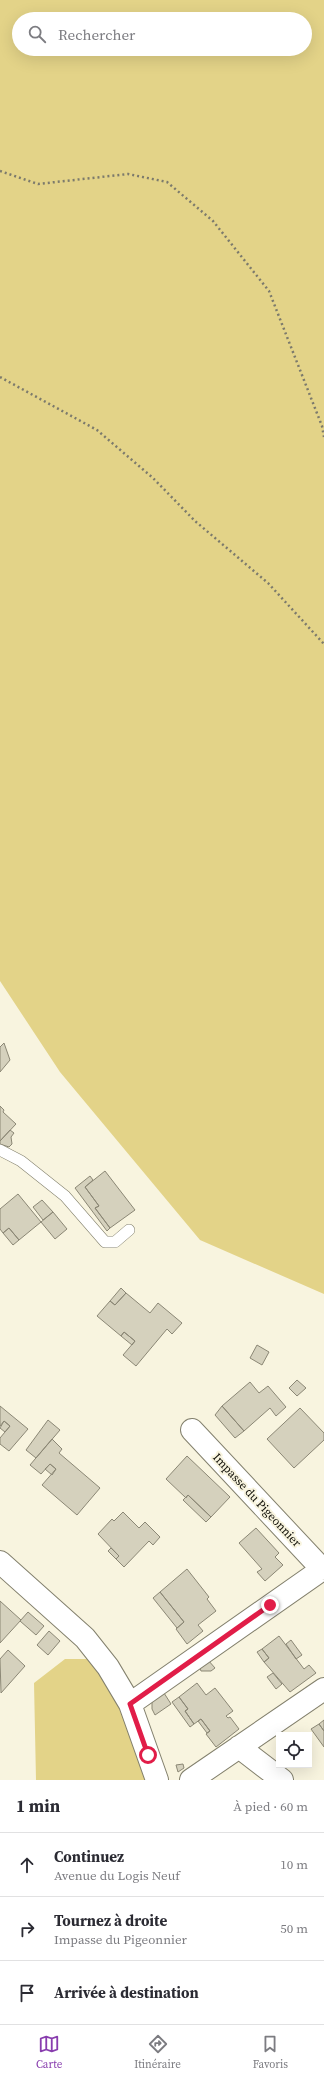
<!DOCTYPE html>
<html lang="fr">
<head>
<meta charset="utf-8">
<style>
  body { margin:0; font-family:"Source Serif 4",serif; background:#f2f2f3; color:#2b2b33 }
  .controls { position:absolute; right:12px; bottom:12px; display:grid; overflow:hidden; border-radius:0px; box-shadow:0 4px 16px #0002 }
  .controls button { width:36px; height:36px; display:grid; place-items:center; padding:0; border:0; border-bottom:1px solid #e1e1e2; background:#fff; color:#2b2b33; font:20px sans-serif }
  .stop { position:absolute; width:12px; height:12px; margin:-9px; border:3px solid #e11d48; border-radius:50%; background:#fff }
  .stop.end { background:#e11d48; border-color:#fff; box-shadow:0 1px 4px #0008 }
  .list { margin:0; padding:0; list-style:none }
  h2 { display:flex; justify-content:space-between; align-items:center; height:52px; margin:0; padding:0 16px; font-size:17px }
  h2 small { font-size:13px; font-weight:400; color:#7c7c81 }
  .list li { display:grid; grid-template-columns:26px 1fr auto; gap:12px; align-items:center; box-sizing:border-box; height:64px; padding:0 16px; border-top:1px solid #e1e1e2 }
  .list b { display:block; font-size:15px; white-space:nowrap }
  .list p { margin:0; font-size:13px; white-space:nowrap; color:#7c7c81 }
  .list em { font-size:13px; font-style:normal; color:#7c7c81 }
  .icon { flex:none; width:22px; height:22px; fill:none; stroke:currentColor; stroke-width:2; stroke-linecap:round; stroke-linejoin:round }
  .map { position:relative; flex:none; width:324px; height:1780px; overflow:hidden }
  .search { position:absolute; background:#fff; box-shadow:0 4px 16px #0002; left:12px; right:12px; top:12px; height:44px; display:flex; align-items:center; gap:10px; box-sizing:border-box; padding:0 14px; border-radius:22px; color:#7c7c81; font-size:15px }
  .sheet { height:244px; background:#fff }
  nav { display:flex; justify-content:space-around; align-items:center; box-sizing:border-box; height:56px; border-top:1px solid #e1e1e2; background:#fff; font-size:11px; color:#7c7c81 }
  nav a { display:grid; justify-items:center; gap:2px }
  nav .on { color:#883dae }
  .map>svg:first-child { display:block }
</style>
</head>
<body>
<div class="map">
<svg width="324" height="1780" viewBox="0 0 324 1780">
  <rect width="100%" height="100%" fill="#f8f4df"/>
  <!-- green -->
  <path fill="#e3d388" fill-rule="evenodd" d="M0,0H324V1294L200,1240L60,1072L0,981ZM19,19H305V49H19Z
    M65,1659H101L157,1780H36L34,1683Z"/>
  <!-- building -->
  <path fill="#d5d1bd" stroke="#8b8775" d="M4,1043L10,1060L0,1072V1047Z
    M0,1106L4,1110L3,1112L16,1124L0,1141Z
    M10,1130L14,1133L11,1137L12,1144L9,1147L0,1144V1141Z
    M105,1171L135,1210L110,1228L95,1208L99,1206L85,1187Z
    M90,1176L93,1180L85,1187L99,1206L95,1208L110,1228L107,1231L75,1188Z
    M18,1194L41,1222L19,1240L9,1228L3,1233L0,1229V1209Z
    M42,1200L53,1212L43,1220L33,1207Z
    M53,1212L67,1229L55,1239L41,1222Z
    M9,1228L19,1240L13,1245L3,1233Z
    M121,1288L126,1293L115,1305L110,1301Z
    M126,1293L150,1313L158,1303L182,1323L172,1334L167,1329L136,1366L123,1355L135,1341L124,1332L121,1336L97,1316L110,1301L115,1305Z
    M124,1332L135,1341L132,1345L121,1336Z
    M257,1345L269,1352L262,1365L250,1358Z
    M297,1380L306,1388L297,1396L289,1388Z
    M250,1382L259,1393L268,1386L286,1407L276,1416L270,1408L244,1431L222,1406Z
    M0,1406L28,1429L9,1451L0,1444V1438L10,1426L4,1421L0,1426Z
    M222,1406L244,1431L235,1438L215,1415Z
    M300,1408L324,1433V1440L294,1468L267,1439Z
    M48,1420L60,1430L36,1458L26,1450Z
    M4,1421L10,1426L5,1432L0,1428Z
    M52,1439L62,1449L59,1453L100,1488L77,1515L42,1485L56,1469L50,1464L41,1474L30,1465Z
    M187,1456L230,1497L211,1517L188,1495L186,1498L166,1479Z
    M50,1464L56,1469L52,1475L45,1469Z
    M188,1495L211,1517L206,1522L183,1500Z
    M123,1512L139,1528L145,1522L160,1537L153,1545L149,1541L124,1567L116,1559L119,1556L98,1534L112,1519L114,1521Z
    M256,1528L279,1553L275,1557L283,1565L265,1581L257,1572L262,1569L239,1543Z
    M111,1548L119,1556L116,1559L108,1551Z
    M187,1569L209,1597L207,1599L216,1611L198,1625L203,1631L187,1644L176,1629L184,1622L160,1592Z
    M160,1592L184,1622L177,1628L153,1598Z
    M0,1601L21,1620L0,1643Z
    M28,1612L44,1626L36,1635L20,1621Z
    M49,1631L60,1641L48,1655L37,1645Z
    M279,1636L304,1669L309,1665L316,1673L290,1692L264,1662L269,1658L262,1649Z
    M291,1640L302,1655L296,1659L286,1644Z
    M262,1649L269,1658L264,1662L257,1652Z
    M8,1650L25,1666L1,1693L0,1659Z
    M208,1660L215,1668L211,1671H201L199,1666Z
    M273,1673L282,1684L276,1689L267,1677Z
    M197,1683L206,1695L215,1688L233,1711L226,1716L228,1718L230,1717L239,1729L216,1747L206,1734L210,1731L201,1719L194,1724L185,1711L188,1709L179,1697Z
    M164,1693L171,1704L155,1715L152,1709V1701Z
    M179,1697L188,1709L185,1711L194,1724L190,1727L172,1702Z
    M201,1719L210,1731L207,1733L198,1721Z
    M324,1720V1731L319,1724Z
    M319,1724L324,1731V1747L311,1729Z
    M183,1764L184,1768L178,1772L176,1765Z"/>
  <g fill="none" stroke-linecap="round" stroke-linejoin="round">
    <defs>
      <path id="service" d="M0,1150L21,1161L65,1196L105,1242H115L129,1230"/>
      <path id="minor" d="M192,1430L322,1569
        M0,1562L85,1638L108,1667L130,1704L157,1780
        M130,1704L324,1568
        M239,1747L282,1780
        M191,1780L324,1689"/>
    </defs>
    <!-- service casing -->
    <use href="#service" stroke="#83806d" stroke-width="12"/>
    <!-- minor casing -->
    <use href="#minor" stroke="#83806d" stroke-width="24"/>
    <!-- path -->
    <path stroke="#7c7a6c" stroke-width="2.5" stroke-dasharray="2 3" stroke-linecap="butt" d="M0,171L38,184L128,174L167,182L213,221L269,291L322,426L324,437
      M0,377L97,430L153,478L195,521L268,583L324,644"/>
    <!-- service -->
    <use href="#service" stroke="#fff" stroke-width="11"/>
    <!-- minor -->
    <use href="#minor" stroke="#fff" stroke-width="22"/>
  </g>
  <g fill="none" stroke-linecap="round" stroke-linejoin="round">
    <!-- route -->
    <path stroke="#e11d48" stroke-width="5" d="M148,1755L130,1704L270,1605"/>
  </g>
  <g text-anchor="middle" stroke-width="4" stroke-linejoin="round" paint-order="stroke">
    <!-- street labels -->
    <g font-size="12" fill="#100f08" stroke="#f8f4df">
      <text transform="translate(257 1500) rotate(47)" y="4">Impasse du Pigeonnier</text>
    </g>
  </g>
</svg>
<div class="controls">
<button><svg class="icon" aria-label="locate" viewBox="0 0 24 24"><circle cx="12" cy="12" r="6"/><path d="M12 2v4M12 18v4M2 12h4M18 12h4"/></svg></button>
</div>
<div class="stop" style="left:148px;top:1755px"></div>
<div class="stop end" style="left:270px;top:1605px"></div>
<div class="search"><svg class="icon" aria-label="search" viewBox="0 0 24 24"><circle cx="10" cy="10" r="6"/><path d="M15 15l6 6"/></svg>Rechercher</div>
</div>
<section class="sheet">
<h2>1 min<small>À pied · 60 m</small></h2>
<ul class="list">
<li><svg class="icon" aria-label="ahead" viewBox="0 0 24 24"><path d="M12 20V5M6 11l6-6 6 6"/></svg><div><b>Continuez</b><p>Avenue du Logis Neuf</p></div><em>10 m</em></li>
<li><svg class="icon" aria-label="right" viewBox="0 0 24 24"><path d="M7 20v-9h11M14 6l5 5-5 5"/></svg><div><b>Tournez à droite</b><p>Impasse du Pigeonnier</p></div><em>50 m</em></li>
<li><svg class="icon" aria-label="arrive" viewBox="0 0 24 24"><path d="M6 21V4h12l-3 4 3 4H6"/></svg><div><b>Arrivée à destination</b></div></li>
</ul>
</section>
<nav>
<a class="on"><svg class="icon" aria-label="map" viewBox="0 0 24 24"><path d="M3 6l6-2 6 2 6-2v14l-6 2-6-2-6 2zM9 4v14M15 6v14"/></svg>Carte</a>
<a><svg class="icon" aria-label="directions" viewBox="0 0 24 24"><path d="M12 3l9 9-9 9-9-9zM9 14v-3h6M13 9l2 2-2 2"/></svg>Itinéraire</a>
<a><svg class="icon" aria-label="saved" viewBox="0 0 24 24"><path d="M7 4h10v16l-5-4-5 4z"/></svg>Favoris</a>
</nav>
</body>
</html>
